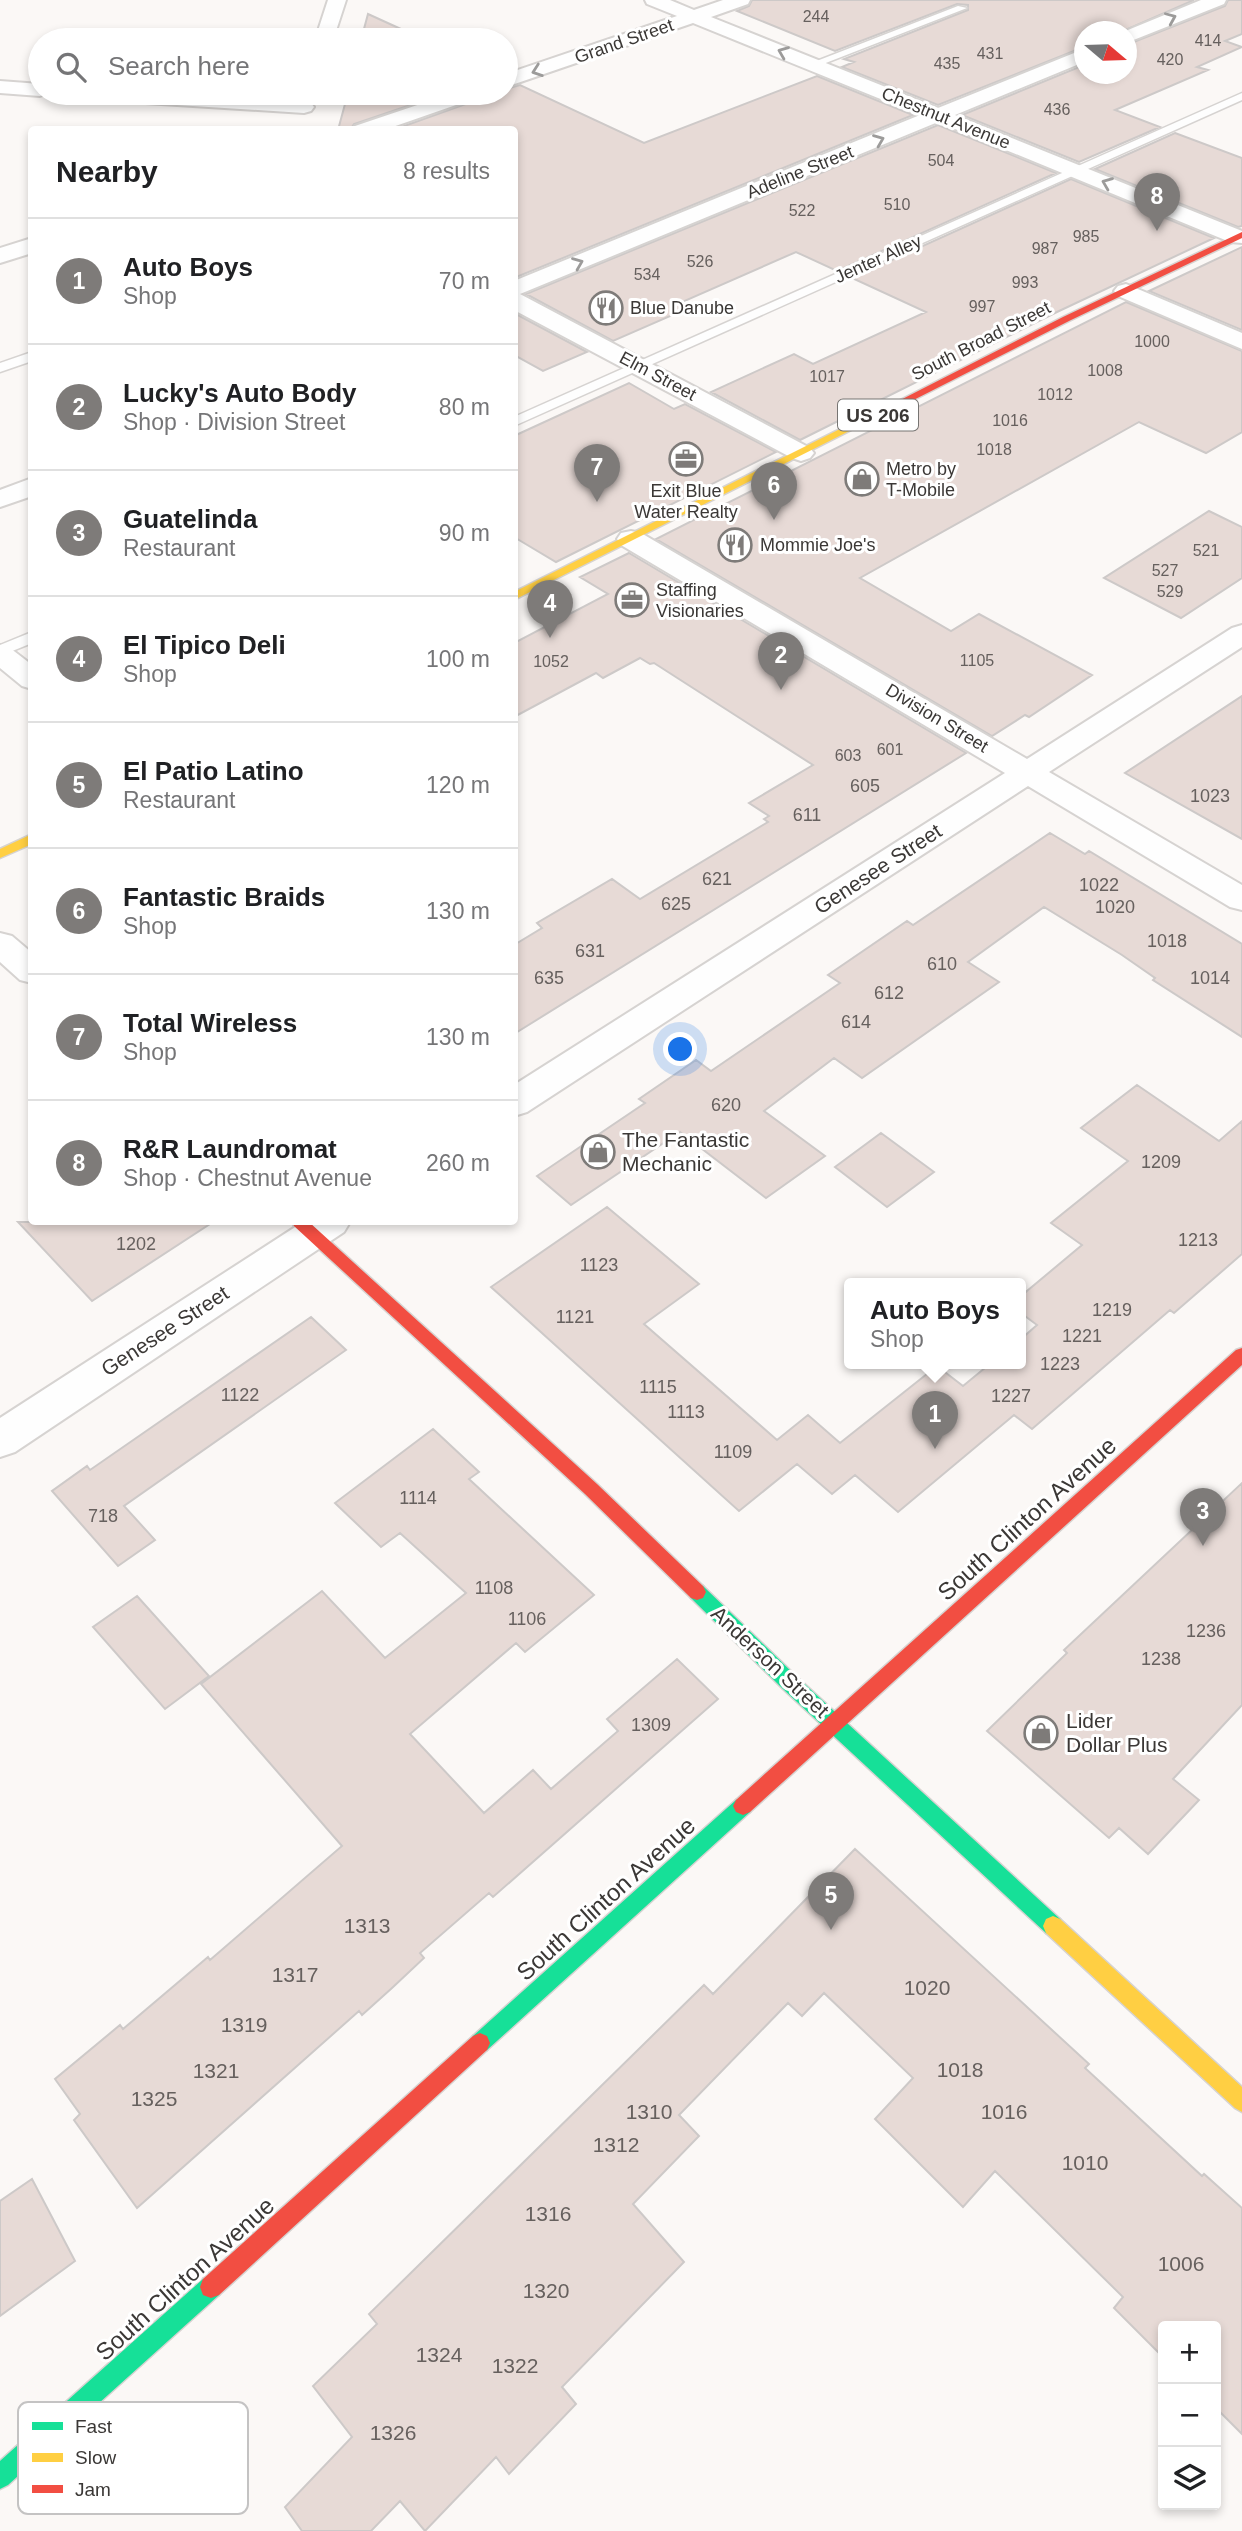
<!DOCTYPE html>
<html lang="en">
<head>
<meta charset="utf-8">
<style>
  body { margin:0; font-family:Arial,sans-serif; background:#f2f2f2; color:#202124 }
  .controls { position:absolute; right:21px; bottom:21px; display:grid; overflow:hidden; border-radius:7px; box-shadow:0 4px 10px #0003 }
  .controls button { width:63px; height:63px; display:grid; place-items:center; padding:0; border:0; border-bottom:2px solid #e0e0e0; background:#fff; color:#202124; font:35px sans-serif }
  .compass { position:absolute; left:1074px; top:21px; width:63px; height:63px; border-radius:50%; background:#fff; box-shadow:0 4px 10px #0003; rotate:109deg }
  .you { position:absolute; left:681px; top:1050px; width:24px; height:24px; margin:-18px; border:5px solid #fff; border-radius:50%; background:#1a73e8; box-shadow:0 0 0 10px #1a73e833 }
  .badge { display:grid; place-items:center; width:46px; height:46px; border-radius:50%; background:#7e7b79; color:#fff; font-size:23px; font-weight:700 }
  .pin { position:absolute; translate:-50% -58px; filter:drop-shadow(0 2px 4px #0008) }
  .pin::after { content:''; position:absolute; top:37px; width:24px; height:21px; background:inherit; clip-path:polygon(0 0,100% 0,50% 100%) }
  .popup { position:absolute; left:844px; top:1278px; width:182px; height:91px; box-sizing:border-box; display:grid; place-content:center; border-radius:7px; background:#fff; filter:drop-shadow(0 2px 5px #0005); font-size:23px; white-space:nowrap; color:#757577 }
  .popup b { font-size:26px; color:#202124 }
  .popup::after { content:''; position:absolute; left:50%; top:100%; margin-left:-14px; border:14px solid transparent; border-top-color:#fff }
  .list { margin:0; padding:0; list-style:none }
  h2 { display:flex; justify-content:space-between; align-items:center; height:91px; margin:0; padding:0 28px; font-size:30px }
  h2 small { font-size:23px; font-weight:400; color:#757577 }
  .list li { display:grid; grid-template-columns:46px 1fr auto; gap:21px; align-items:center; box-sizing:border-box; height:126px; padding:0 28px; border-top:2px solid #e0e0e0 }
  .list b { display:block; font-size:26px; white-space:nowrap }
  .list p { margin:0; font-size:23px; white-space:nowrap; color:#757577 }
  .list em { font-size:23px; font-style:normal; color:#757577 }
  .icon { flex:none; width:38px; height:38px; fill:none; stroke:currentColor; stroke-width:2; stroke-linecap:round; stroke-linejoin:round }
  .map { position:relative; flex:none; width:1242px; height:2531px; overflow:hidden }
  .search { position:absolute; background:#fff; box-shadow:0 4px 10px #0003; left:28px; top:28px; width:490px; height:77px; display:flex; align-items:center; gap:18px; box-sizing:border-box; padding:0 24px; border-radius:38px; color:#757577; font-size:26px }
  .panel { position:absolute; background:#fff; box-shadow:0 4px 10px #0003; left:28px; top:126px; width:490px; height:1099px; border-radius:7px }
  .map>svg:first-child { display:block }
</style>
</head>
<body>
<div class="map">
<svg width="1242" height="2531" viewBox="0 0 1242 2531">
  <rect width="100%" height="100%" fill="#fbf8f6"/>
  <!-- building -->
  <path fill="#e7dad6" stroke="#cdc9c8" stroke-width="2" d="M752,0H1194L1121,32H1084V47L938,105L842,67L854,62L844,59L968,10V5L957,4L835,51L737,11L749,6Z
    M1228,0H1242V34L1225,41L1242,47L1197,67L1208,70L1115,110L1160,127L1079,162L962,115L1084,65V74H1126V45L1225,6Z
    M368,14L425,40H361Z
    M817,76L913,115L514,278V130H393L480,99L485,93H506V89L520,85L644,143Z
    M348,93H446L354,124L350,130H338Z
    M938,125L1056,173L837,271L796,252L682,302L691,307L613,341L526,294Z
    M1175,133L1242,158V226L1238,227L1095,169Z
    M1071,179L1214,238L1057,312L800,440L711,392L794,354L813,364L926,312L852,278Z
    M1242,247V330L1149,291Z
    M1126,302L1242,351V432L1206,453L1139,422L860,578L951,631L979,614L1092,675L1029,717L1025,715L992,736L656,539Z
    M514,313L587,352L543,371L514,355Z
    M629,383L674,409L685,404L776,452L556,562L514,537V436Z
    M1209,511L1242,527V578L1181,618L1104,578Z
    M629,553L966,753L514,1034V945L542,928L537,923L612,879L640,899L768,822L764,819L769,816L749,803L813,765L654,663L650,664L640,658L603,678L596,673L514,717V643L608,594L580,577Z
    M1242,696V839L1125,773Z
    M1050,833L1085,854L1089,851L1242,944V1037L1153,980L1155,978L1122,955L1044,907L968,962L999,982L862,1078L834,1058L764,1111L825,1156L766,1198L680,1132L571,1205L537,1176L645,1103L639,1099L696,1060L711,1071L840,983L828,975L907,921L913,925Z
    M1137,1085L1219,1141L1242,1121V1254L1174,1313L1170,1310L1032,1429L1014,1415L898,1512L855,1475L832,1494L797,1464L739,1511L491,1287L607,1207L699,1284L644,1324L777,1440L808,1415L840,1443L937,1366L963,1386L991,1363H1021V1339L1037,1325L1021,1313V1296L1082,1245L1051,1223L1128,1161L1081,1128Z
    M881,1133L934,1172L887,1207L835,1167Z
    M18,1222H213L92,1301Z
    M311,1317L346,1350L124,1506L155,1540L118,1566L52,1491L87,1466L90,1470Z
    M433,1429L479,1472L469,1479L594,1595L525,1652L516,1643L410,1734L484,1813L533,1770L551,1789L618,1731L607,1719L677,1659L718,1699L493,1897L489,1893L420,1953L424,1958L392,1988L362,2015L359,2011L137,2208L74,2120L80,2114L55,2079L120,2025L123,2029L208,1957L210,1960L342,1846L201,1684L322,1591L385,1658L466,1593L400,1533L381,1547L335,1503Z
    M1242,1483V1705L1173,1779L1199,1800L1148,1854L1119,1828L1109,1838L987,1731L1067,1653L1064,1650Z
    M137,1596L209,1676L165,1709L93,1627Z
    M855,1849L1089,2064L1085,2068L1202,2176L1204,2174L1242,2208V2434L1216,2408V2326H1163V2357L1114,2308L1123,2297L995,2171L963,2207L875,2119L913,2078L824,1993L802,2016L788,2003L679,2115L699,2136L633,2204L684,2262L562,2387L576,2404L509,2474L496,2457L425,2531L400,2501L371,2531H302L285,2507L352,2437L313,2386L377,2324L369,2314L704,1985L713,1994Z
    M32,2179L75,2261L0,2316V2201Z"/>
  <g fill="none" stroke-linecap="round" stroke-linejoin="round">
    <defs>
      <path id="lane" d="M958,6L967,8L818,66L809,64Z
        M1242,93V100L514,426V417Z
        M32,352V361L0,372V363Z
        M32,632V643L0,656V645Z"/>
      <path id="street" d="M328,0H346L333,40H315Z
        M645,0H670L694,10L723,0H750L748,4L711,17L938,108L1084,49V62L955,115L1242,231V243L1230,242L938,122L520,294L810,448L814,453L810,458L801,461L792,458L514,310V281L920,115L693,23L506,87V74L677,16L647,4Z
        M1201,0H1226L1224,4L1126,43V32H1123Z
        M0,81L40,84V93H48L40,96L0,93Z
        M72,93H174L304,101L311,103L314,107L311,111L304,113L82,99L75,97Z
        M453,93H482L479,97L384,130H352L355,126Z
        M32,238V253L0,263V248Z
        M1126,284L1242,333V349L1118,296L1114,291L1118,286Z
        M32,478V496L0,507V490Z
        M631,531L641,533L1027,759L1232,628L1242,625V647L1049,772L1242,885V910L1230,907L1028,786L527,1112L514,1116V1085L1005,773L621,545L617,539L621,533Z
        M0,645L10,648L32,665V689L22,686L0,668Z
        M0,933L12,936L32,953V983L20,980L0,962Z
        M303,1222H350L344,1232L15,1452L0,1457V1418Z"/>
      <path id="fast" d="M697,1584L703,1586L797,1677L1060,1919L1063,1926L1060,1933L1053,1936L1046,1933L783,1689L691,1598L688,1592L691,1586Z
        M743,1797L750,1800L753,1806L750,1812L487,2050L480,2053L473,2050L470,2043L473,2036L736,1800Z
        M211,2276L219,2279L222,2287L219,2295L8,2485L0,2489V2461L203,2279Z"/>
      <path id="slow" d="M872,413L881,415L514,600V592Z
        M32,834V844L0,858V849Z
        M1053,1916L1060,1919L1242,2087V2112L1235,2108L1046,1933L1043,1926L1046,1919Z"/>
      <path id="jam" d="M1242,232V238L1069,321L880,417L871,415L1063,317Z
        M292,1222H309L597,1484L703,1586L706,1592L703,1598L697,1600L691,1598L585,1494L294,1226Z
        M1242,1348V1365L750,1812L743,1815L736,1812L733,1806L736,1800L1236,1350Z
        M480,2033L487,2036L490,2043L487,2050L219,2295L211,2298L203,2295L200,2287L203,2279L473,2036Z"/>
    </defs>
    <!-- lane casing -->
    <use href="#lane" stroke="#d6d3d1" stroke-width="3"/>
    <!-- street casing -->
    <use href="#street" stroke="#d6d3d1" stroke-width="4"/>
    <!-- fast casing -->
    <use href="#fast" stroke="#d6d3d1" stroke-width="3"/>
    <!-- slow casing -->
    <use href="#slow" stroke="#d6d3d1" stroke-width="3"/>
    <!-- jam casing -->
    <use href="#jam" stroke="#d6d3d1" stroke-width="3"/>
    <!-- lane -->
    <use href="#lane" fill="#fefefe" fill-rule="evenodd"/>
    <!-- street -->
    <use href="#street" fill="#fefefe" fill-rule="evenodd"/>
    <!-- fast -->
    <use href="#fast" fill="#16e098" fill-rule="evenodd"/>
    <!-- slow -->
    <use href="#slow" fill="#ffcf43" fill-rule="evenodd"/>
    <!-- jam -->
    <use href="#jam" fill="#f24e42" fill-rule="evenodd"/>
  </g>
  <!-- one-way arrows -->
  <defs><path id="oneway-chevron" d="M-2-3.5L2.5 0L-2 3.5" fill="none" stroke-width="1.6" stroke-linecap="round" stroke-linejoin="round" transform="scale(1.75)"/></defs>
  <g stroke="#9c9b9a">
    <use href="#oneway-chevron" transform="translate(1171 18) rotate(-23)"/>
    <use href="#oneway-chevron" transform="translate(783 52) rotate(-158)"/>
    <use href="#oneway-chevron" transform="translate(537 71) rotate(161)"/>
    <use href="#oneway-chevron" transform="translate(879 140) rotate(-22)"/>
    <use href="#oneway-chevron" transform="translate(1107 183) rotate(-158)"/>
    <use href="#oneway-chevron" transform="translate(578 263) rotate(-22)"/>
  </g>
  <!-- icons -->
  <defs>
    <symbol id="restaurant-ring" viewBox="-11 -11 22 22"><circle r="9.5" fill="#fff" stroke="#7e7b79" stroke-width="1.5"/><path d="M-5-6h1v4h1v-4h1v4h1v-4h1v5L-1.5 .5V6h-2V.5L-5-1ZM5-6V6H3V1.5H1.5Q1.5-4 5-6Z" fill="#7e7b79"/></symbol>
    <symbol id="office-ring" viewBox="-11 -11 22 22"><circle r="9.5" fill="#fff" stroke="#7e7b79" stroke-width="1.5"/><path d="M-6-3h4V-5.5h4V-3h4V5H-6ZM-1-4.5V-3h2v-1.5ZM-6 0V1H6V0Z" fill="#7e7b79"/></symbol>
    <symbol id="shop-ring" viewBox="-11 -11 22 22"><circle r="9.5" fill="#fff" stroke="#7e7b79" stroke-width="1.5"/><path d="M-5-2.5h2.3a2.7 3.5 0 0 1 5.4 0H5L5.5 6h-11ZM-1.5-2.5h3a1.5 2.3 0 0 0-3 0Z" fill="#7e7b79"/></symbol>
  </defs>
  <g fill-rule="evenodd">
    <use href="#restaurant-ring" x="587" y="289" width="38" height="38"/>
    <use href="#office-ring" x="667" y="440" width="38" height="38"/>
    <use href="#shop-ring" x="843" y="460" width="38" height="38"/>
    <use href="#restaurant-ring" x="716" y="526" width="38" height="38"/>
    <use href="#office-ring" x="613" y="581" width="38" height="38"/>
    <use href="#shop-ring" x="579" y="1133" width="38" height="38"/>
    <use href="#shop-ring" x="1022" y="1714" width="38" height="38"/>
  </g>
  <g text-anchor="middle" stroke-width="6" stroke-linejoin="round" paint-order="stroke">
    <!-- far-number labels -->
    <g font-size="16" fill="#66605e">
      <text x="816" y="22">244</text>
      <text x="1208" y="46">414</text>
      <text x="990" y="59">431</text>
      <text x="1170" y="65">420</text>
      <text x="947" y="69">435</text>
      <text x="1057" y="115">436</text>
      <text x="941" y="166">504</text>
      <text x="897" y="210">510</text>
      <text x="802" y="216">522</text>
      <text x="1086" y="242">985</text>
      <text x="1045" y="254">987</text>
      <text x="700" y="267">526</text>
      <text x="647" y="280">534</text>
      <text x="1025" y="288">993</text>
      <text x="982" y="312">997</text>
      <text x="1152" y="347">1000</text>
      <text x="1105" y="376">1008</text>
      <text x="827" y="382">1017</text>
      <text x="1055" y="400">1012</text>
      <text x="1010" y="426">1016</text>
      <text x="994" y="455">1018</text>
      <text x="1206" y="556">521</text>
      <text x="1165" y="576">527</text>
      <text x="1170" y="597">529</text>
      <text x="977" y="666">1105</text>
      <text x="551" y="667">1052</text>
      <text x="890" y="755">601</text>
      <text x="848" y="761">603</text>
    </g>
    <!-- far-street labels -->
    <g font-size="18" fill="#3b3836" stroke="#fff">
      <text transform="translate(624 41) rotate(-19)" y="6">Grand Street</text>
      <text transform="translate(946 118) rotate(22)" y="6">Chestnut Avenue</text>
      <text transform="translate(800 172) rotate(-22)" y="6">Adeline Street</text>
      <text transform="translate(878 259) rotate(-24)" y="6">Jenter Alley</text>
      <text transform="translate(981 341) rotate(-27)" y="6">South Broad Street</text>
      <text transform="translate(658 376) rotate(28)" y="6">Elm Street</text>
      <text transform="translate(937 718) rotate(31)" y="6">Division Street</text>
    </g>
    <!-- far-poi labels -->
    <g font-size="18" fill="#3b3836" stroke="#fff" text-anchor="start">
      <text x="630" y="314">Blue Danube</text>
      <text x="886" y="475">Metro by<tspan x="886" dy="21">T-Mobile</tspan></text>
      <text x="686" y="497" text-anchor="middle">Exit Blue<tspan x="686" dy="21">Water Realty</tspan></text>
      <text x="760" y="551">Mommie Joe's</text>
      <text x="656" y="596">Staffing<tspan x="656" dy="21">Visionaries</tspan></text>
    </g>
    <!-- number labels -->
    <g font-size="18" fill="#66605e">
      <text x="865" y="792">605</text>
      <text x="1210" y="802">1023</text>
      <text x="807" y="821">611</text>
      <text x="717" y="885">621</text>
      <text x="1099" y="891">1022</text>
      <text x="676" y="910">625</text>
      <text x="1115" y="913">1020</text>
      <text x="1167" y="947">1018</text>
      <text x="590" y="957">631</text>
      <text x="942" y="970">610</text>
      <text x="549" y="984">635</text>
      <text x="1210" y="984">1014</text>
      <text x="889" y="999">612</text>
      <text x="856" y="1028">614</text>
      <text x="726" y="1111">620</text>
      <text x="1161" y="1168">1209</text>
      <text x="1198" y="1246">1213</text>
      <text x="136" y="1250">1202</text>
      <text x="599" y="1271">1123</text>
      <text x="1112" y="1316">1219</text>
      <text x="575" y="1323">1121</text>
      <text x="1082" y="1342">1221</text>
      <text x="1060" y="1370">1223</text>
      <text x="658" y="1393">1115</text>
      <text x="240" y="1401">1122</text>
      <text x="1011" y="1402">1227</text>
      <text x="686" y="1418">1113</text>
      <text x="733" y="1458">1109</text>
      <text x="418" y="1504">1114</text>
      <text x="103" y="1522">718</text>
      <text x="494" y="1594">1108</text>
      <text x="527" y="1625">1106</text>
      <text x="1206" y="1637">1236</text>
      <text x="1161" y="1665">1238</text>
      <text x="651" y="1731">1309</text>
    </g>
    <!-- shield labels -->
    <rect fill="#fff" stroke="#767472" stroke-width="2" x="838" y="399.5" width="80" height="31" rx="5"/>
    <g font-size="19" font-weight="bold" fill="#3b3836">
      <text x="878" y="422">US 206</text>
    </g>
    <!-- street labels -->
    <g font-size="21" fill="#3b3836" stroke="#fff">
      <text transform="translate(878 869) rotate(-33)" y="7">Genesee Street</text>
      <text transform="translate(165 1331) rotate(-33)" y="7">Genesee Street</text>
      <text transform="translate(770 1662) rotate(43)" y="7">Anderson Street</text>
    </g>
    <!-- poi labels -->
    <g font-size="21" fill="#3b3836" stroke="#fff" text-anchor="start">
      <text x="622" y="1147">The Fantastic<tspan x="622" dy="24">Mechanic</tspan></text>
      <text x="1066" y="1728">Lider<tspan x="1066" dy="24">Dollar Plus</tspan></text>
    </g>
    <!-- near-number labels -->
    <g font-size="21" fill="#66605e">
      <text x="367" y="1933">1313</text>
      <text x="295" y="1982">1317</text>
      <text x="927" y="1995">1020</text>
      <text x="244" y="2032">1319</text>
      <text x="960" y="2077">1018</text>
      <text x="216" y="2078">1321</text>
      <text x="154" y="2106">1325</text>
      <text x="649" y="2119">1310</text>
      <text x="1004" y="2119">1016</text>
      <text x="616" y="2152">1312</text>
      <text x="1085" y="2170">1010</text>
      <text x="548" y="2221">1316</text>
      <text x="1181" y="2271">1006</text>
      <text x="546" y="2298">1320</text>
      <text x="439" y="2362">1324</text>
      <text x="515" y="2373">1322</text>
      <text x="393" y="2440">1326</text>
    </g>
    <!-- near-street labels -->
    <g font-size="24" fill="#3b3836" stroke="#fff">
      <text transform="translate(1027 1519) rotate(-42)" y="8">South Clinton Avenue</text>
      <text transform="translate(606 1899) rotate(-42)" y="8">South Clinton Avenue</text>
      <text transform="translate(185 2279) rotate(-42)" y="8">South Clinton Avenue</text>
    </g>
  </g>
  <!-- legend -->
  <rect x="18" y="2402" width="230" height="112" rx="10" fill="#fff" stroke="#c4c3c3" stroke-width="2"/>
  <rect x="32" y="2422" width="31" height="8" fill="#16e098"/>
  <rect x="32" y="2453" width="31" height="9" fill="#ffcf43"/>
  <rect x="32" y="2485" width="31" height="8" fill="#f24e42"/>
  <g font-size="19" fill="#3b3836">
    <text x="75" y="2433">Fast</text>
    <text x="75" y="2464">Slow</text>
    <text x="75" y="2496">Jam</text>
  </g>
</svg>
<div class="controls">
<button>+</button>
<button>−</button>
<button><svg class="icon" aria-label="layers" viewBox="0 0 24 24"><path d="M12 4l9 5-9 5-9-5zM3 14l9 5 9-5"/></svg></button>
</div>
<svg class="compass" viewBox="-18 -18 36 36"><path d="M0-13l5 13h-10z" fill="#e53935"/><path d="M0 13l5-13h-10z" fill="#757577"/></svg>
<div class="you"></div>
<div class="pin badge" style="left:935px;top:1449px">1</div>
<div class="popup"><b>Auto Boys</b>Shop</div>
<div class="pin badge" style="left:781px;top:690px">2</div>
<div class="pin badge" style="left:1203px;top:1546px">3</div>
<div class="pin badge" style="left:550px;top:638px">4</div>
<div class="pin badge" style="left:831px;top:1930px">5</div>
<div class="pin badge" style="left:774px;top:520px">6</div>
<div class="pin badge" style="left:597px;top:502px">7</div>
<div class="pin badge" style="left:1157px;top:231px">8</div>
<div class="search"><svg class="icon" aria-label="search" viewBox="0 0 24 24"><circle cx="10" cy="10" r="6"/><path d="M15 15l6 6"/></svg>Search here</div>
<section class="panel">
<h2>Nearby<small>8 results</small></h2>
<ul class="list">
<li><span class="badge">1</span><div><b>Auto Boys</b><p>Shop</p></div><em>70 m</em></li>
<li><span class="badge">2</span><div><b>Lucky's Auto Body</b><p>Shop · Division Street</p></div><em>80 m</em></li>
<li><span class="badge">3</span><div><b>Guatelinda</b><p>Restaurant</p></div><em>90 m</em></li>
<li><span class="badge">4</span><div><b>El Tipico Deli</b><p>Shop</p></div><em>100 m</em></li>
<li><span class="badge">5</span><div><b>El Patio Latino</b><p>Restaurant</p></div><em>120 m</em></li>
<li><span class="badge">6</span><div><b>Fantastic Braids</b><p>Shop</p></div><em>130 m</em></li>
<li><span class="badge">7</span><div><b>Total Wireless</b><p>Shop</p></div><em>130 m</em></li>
<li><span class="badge">8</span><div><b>R&amp;R Laundromat</b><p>Shop · Chestnut Avenue</p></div><em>260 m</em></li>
</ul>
</section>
</div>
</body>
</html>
